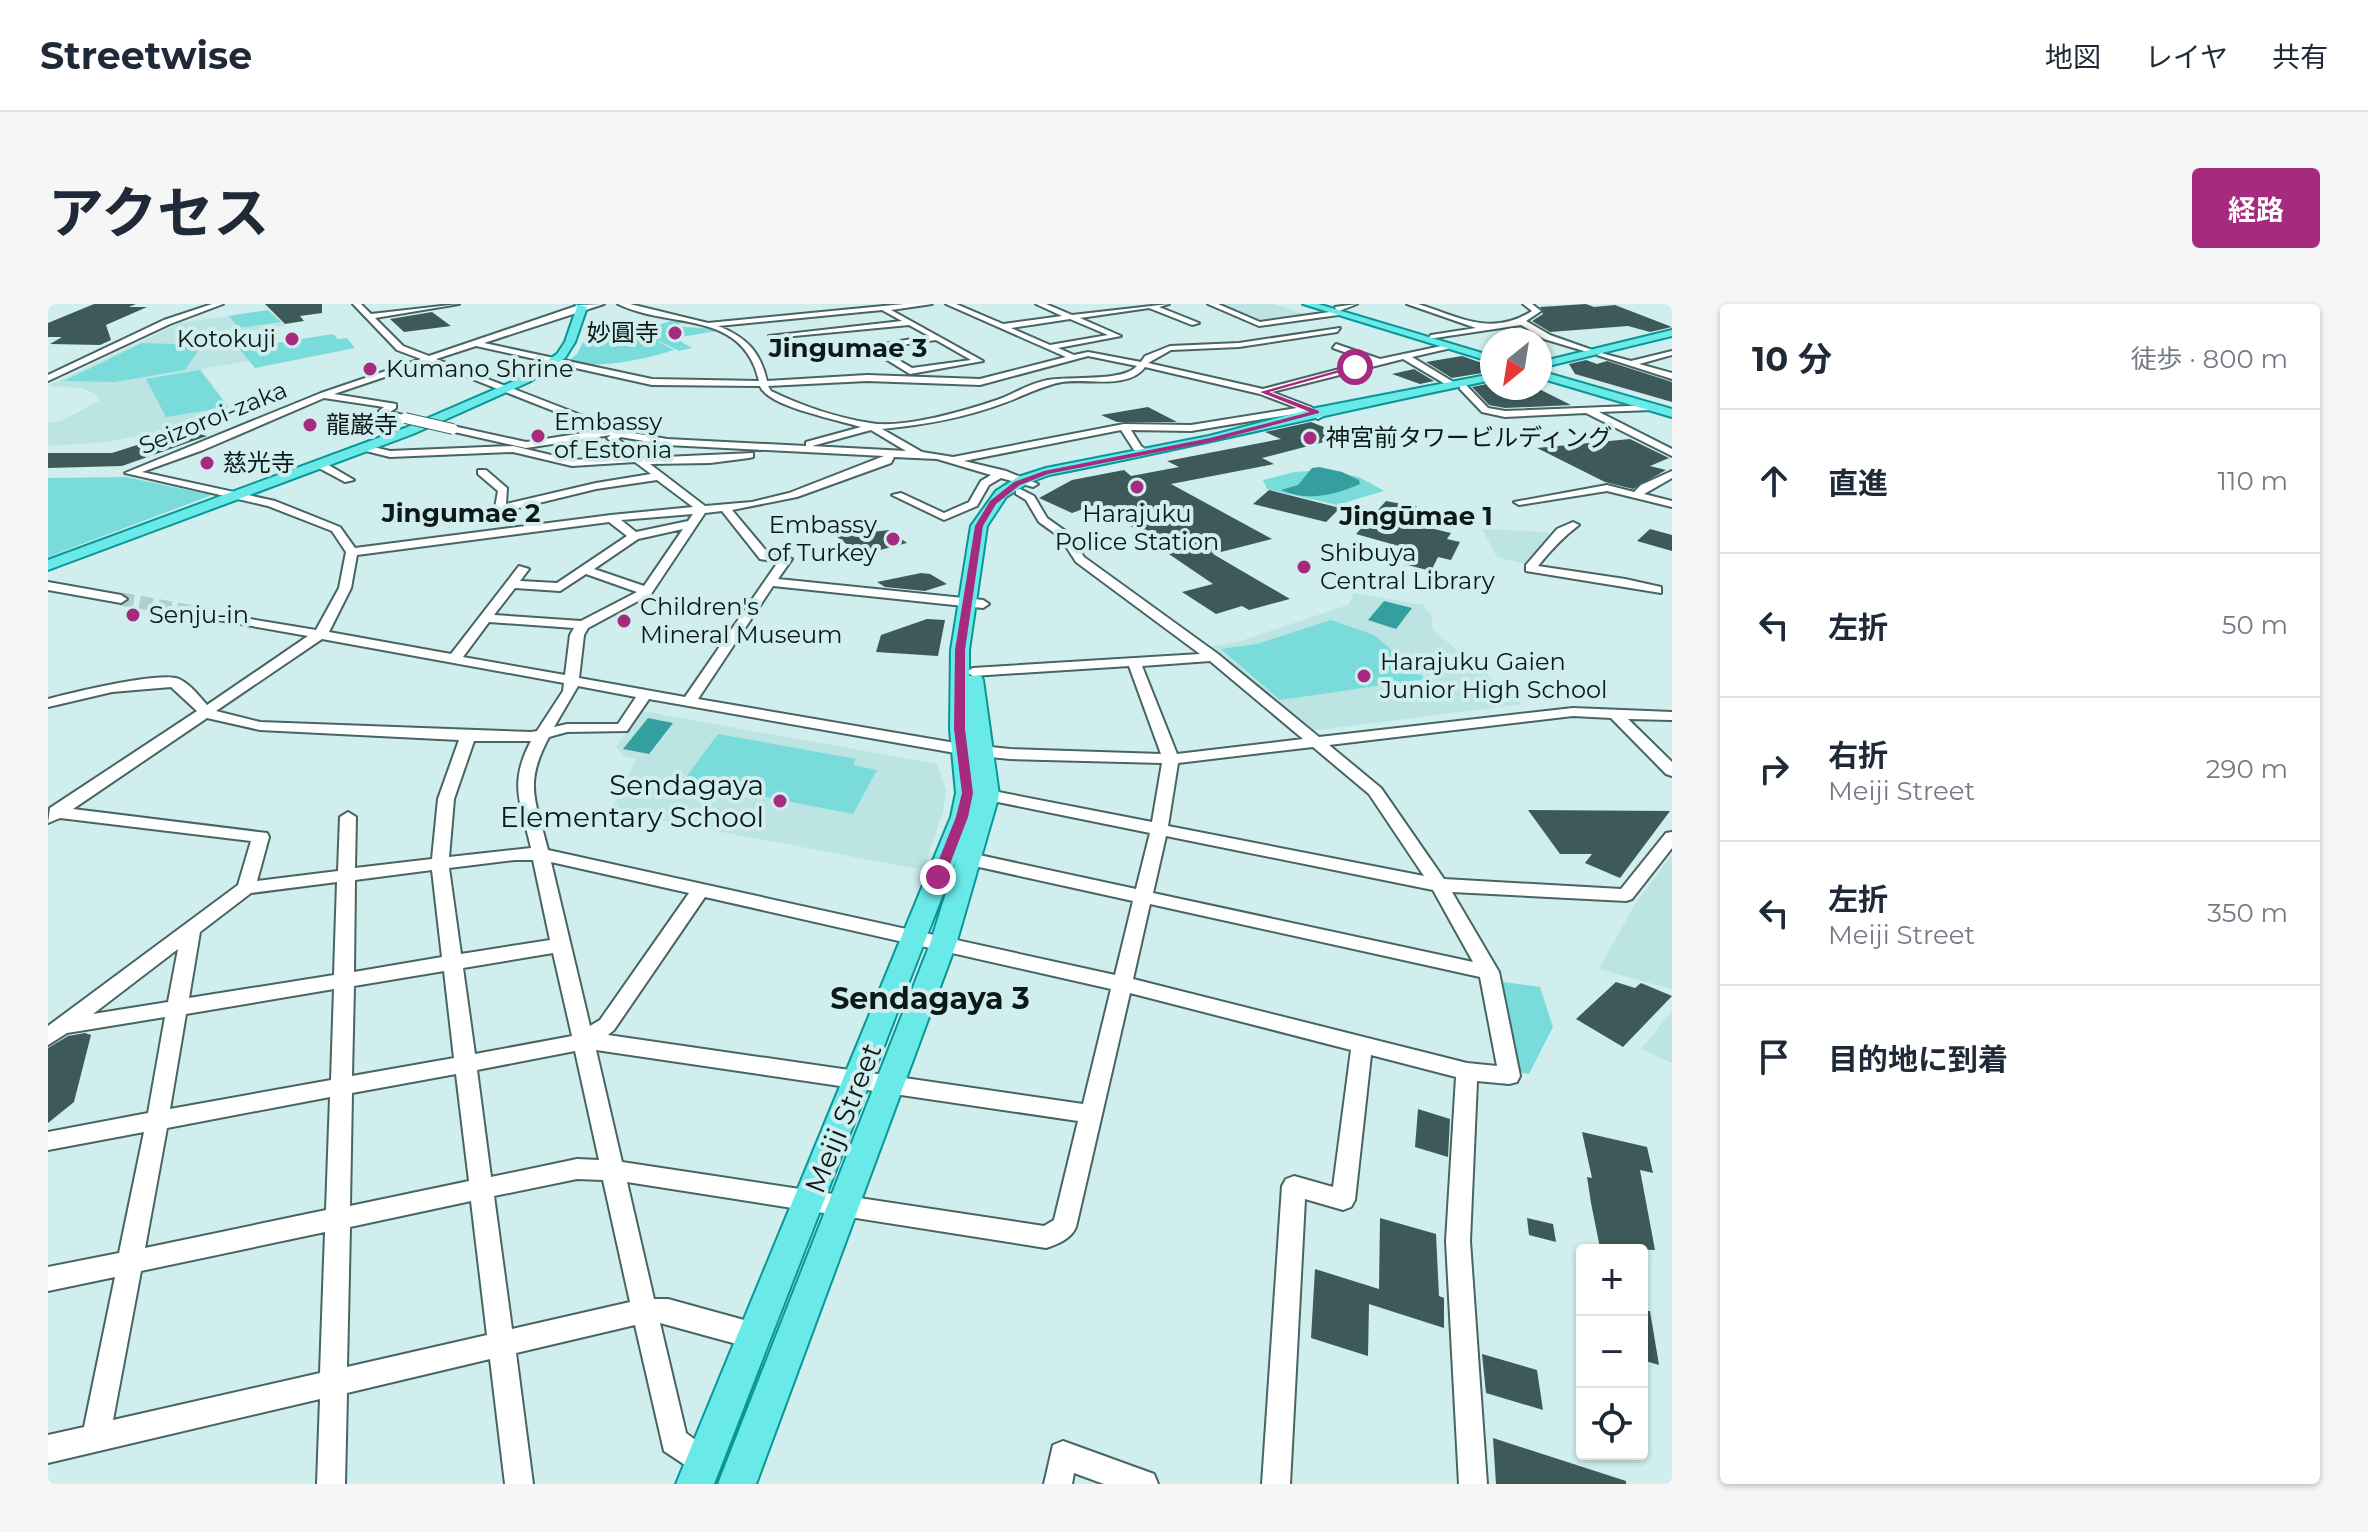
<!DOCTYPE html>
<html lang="ja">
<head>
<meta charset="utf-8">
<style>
  body { margin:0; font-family:Montserrat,"Noto Sans JP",sans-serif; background:#f6f6f7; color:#1f2937 }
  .controls { position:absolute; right:24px; bottom:24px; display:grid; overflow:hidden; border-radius:8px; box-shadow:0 2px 6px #0004 }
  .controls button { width:72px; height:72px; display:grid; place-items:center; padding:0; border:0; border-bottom:2px solid #e0e1e3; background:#fff; color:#1f2937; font:40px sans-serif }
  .compass { position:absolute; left:1432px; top:24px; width:72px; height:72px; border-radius:50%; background:#fff; box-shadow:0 2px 6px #0004; rotate:210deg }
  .stop { position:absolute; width:24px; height:24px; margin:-18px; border:6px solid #a62a7d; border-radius:50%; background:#fff }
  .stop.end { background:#a62a7d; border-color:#fff; box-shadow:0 2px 8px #0008 }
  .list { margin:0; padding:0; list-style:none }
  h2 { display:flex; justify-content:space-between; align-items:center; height:104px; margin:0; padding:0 32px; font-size:34px }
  h2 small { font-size:26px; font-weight:400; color:#747a83 }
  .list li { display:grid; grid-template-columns:52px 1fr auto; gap:24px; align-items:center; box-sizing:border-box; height:144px; padding:0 32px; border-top:2px solid #e0e1e3 }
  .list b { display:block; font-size:30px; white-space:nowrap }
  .list p { margin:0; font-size:26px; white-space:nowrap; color:#747a83 }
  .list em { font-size:26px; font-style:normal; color:#747a83 }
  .icon { flex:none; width:44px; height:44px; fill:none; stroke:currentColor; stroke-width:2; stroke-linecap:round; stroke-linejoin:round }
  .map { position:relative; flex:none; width:1624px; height:1180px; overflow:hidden; border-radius:8px }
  header { display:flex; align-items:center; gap:48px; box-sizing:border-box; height:112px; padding:0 40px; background:#fff; border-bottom:2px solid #e0e1e3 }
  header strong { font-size:38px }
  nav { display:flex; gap:44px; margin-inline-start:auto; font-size:28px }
  .intro { display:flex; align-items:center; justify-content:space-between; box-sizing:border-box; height:192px; padding:0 48px }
  h1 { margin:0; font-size:56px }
  .button { padding:20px 36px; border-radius:8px; background:#a62a7d; color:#fff; font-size:28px; font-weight:700 }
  main { display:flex; gap:48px; padding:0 48px }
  aside { flex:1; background:#fff; border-radius:8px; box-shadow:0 2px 6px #0004 }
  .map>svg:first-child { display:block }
</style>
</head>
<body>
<header>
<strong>Streetwise</strong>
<nav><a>地図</a><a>レイヤ</a><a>共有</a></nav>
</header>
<div class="intro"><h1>アクセス</h1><a class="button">経路</a></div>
<main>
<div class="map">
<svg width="1624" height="1180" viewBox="0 0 1624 1180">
  <rect width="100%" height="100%" fill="#cfeeed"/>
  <!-- built -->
  <path fill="#bbe4e3" d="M1169,0H1225L1264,12L1211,18Z
    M220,6L237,21L197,28L208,42L191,46L201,57L153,65L187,111L59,138L0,142V119L13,117L51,97L48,90L34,84L0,82L132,19Z
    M1434,225L1497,228L1506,232L1481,261L1449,253Z
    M1306,289L1375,301L1383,311L1385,326L1474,400L1271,426L1258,424L1158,343L1190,338L1300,301Z
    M594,407L889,460L898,486L895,508L875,566L563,507L588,455L576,452L568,443Z
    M1624,551V685L1551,665L1587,600Z
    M1624,707V759L1593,745Z"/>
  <!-- green -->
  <path fill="#79dcdb" d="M220,6L233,18L191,24L181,12Z
    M626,16L635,18L629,21C642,26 656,21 669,27L627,34L644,44L631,47L597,30L626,46C594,56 552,65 519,58L529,50L538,33L561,25L591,33L566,24L576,21L598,25Z
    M285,30L290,35L299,34L307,44L207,64L191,45Z
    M94,39L154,41L137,66L66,78L16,77Z
    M152,66L180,103L118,113L98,75Z
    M1275,166L1311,173L1336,187L1289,201L1219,185L1215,176L1246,168Z
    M78,173L164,191L0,253V174Z
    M1283,316L1326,331L1377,375L1232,396L1173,345L1209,340Z
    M670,430L808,455L805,461L829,466L805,510L635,477Z
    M1449,677L1492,683L1505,723L1481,770L1466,767Z"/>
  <!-- water -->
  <path fill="#359e9e" d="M1271,163L1294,168L1311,176L1312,180C1287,191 1259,198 1233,186L1250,181L1264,164Z
    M1336,297L1364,304L1348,325L1320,316Z
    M600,414L625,419L601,450L575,445Z"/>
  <!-- building -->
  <path fill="#3e5959" d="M46,0H88L81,3H99L58,21L63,36L52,41L2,40L14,33H0V19Z
    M217,0H274V9L252,12L256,17L237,20Z
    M1538,0L1546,3L1567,1L1624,23L1602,28L1580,22L1502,28L1484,17L1495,10L1492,3Z
    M384,8L403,22L356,28L342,15Z
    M1414,52L1437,60L1440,68L1404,74L1378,58Z
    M1538,56L1549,60L1559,57L1624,78V98L1527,70L1521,60Z
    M1366,65L1386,77L1372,80L1344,70Z
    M1444,79V84H1489L1523,101L1457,104L1441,101L1424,83Z
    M1100,103L1129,118H1069L1053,111Z
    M1263,118L1299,132L1214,154L1226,160L1123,180L1224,235L1165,250L1242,295L1201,306L1194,302L1168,310L1134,288L1165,280L1112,244L1117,242L1046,201L1024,209L991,194L1024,176L1076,166L1083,172L1131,163L1119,157L1233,135L1217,128Z
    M136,126L159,132L74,162L0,164V149H64Z
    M1582,135L1621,154L1602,162L1618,166L1585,185L1557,178L1489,144Z
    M1221,186L1292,204L1278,218L1205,200Z
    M1338,197L1381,205L1369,221L1403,229L1399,235L1412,238L1403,256L1390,253L1383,267L1356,260L1365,246L1308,230Z
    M1602,225L1624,231V247L1589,237Z
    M841,226L859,239L813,251L788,232Z
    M873,269L882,270L899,280L877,287L837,283L829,278Z
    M879,315L897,316L890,352L828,348L833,331Z
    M1480,506L1622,507L1572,574L1537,559L1544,550H1512Z
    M1568,678L1587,684L1593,679L1624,692L1575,743L1528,715Z
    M37,729L43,731L26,798L0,819V744L20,732Z
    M1370,805L1402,815L1400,853L1367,843Z
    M1534,828L1599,843L1605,869L1592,866L1607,946L1552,944L1543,899L1539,873L1544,874Z
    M1332,914L1388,930L1391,992L1396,994V1024L1321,1000L1320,1052L1263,1034L1267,965L1331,985Z
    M1479,914L1505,920L1508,938L1481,931Z
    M1594,1007H1602L1611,1061L1594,1056Z
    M1434,1050L1489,1066L1495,1106L1438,1089Z
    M1445,1134L1578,1177V1180H1448Z"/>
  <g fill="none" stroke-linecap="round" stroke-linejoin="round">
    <!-- minor-tunnel -->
    <path stroke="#b2cecd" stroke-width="13" stroke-dasharray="13 6" stroke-linecap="butt" d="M73,295L170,312"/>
    <defs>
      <path id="minor" d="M164,0H175L122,20L0,77V71L116,16Z
        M305,0H313L323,10L411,0L327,14L355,42L381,52L531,1L556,0L436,39L604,75L711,77C695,5 621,25 570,0H582L660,19L856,0H884L843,6L935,57L862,70L818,43L881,32L861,21L725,34L721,32L854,17L834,6L670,22C698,33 712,47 719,77L819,71L932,75L1018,53L898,0H908L955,20L1014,12L988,0H998L1024,11L1121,0L1111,3L1151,19L1144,21L1101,4L1032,14L1073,32L1010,44L1026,51L1040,48L1093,58L1097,52L1122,42L1191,39L1292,24L1289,28L1191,43L1123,46L1100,59L1215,85L1322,57L1285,44L1288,40L1332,55L1403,40V44L1364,53L1407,79L1404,84L1355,55L1224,88L1263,103L1275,112L1270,115L1258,108L1143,127L1083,126L1093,142L1101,148L1096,151L1086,146L1073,126L916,157L958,167L990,180L985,183L953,174L941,181L929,202L896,216L844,191L853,189L896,209L921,198L933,177L943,171L889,155L846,153L843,159L749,193L684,206L720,249L744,255L730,275L935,296L941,300L935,304L725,282L650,395L913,440L962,445L1113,450L1081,362L925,372L918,368L925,364L1152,350L1028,258L1012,233L991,218L978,196L968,190V186L972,185L986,192L999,214L1020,229L1036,253L1170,350L1271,433L1525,404L1624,408V416L1580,415L1624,458V472L1618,470L1563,414L1525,412L1281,441L1333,484L1396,575L1573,585L1618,529L1624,528V544L1584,595L1578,597L1404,588L1451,668L1472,772L1469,778L1461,780L1429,777L1422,937L1439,1180H1411L1398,937L1408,773L1323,751L1307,896L1303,903L1295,906L1257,895L1242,1180H1214L1234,882L1238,875L1246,872L1285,883L1303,746L1082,689L1028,923C1023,935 1010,940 998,944L579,878L606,995H620L707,1019L716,1023L720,1032L716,1041L707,1045L612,1019L638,1129L665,1149L669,1159L665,1169L655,1173L616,1147L587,1021L468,1049L485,1180H457L442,1055L299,1089L297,1180H269L272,1095L0,1159V1131L36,1123L67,973L0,987V963L71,949L96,828L0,846V828L100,809L117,713L19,729L0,741V722L190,581L203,537L12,514L0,519L2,504L149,407L123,383L64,388L0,403V395C23,389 112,367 131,375C142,380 151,392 159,401L260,332L170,316L165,315V309L268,326L291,284L298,248L284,227L220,202L77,169L273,89L373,55L349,46ZM1022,15L1060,31L1002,41L963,24ZM888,36L923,56L864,64L830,44ZM428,42L604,81L712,82C720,103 791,116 813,123L758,138V142L619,135L574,127L388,55ZM1040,52L1089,62C1075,78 1023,72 1000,76C982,79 966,90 949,96C917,107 854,125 822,119C789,114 752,101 723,87L720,82L819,77L932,81ZM381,58L554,126L478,138L405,122L400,125L402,127L478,144L563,131L559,134L580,153L524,156L465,142L342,147L317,141L312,144L314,146L342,153L465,148L524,162L587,158L603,170L548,179L458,200L459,184L438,166H430V170L450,187L445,215L451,218L457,215L458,207L548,185L609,176L645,203L563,211L307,244L292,223L227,197L94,168L155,146L276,94L336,103L331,107V111L360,116V112L342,108L348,104V100L286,90ZM1097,63L1212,90L1249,104L1143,121L1076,120L905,153L874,148L834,125C876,121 916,114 956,99C975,92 993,82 1014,78C1039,74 1080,86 1097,63ZM823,126L858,147L763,142H764ZM573,133L619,141L836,152L741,189L704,198L657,202L602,160L662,159L701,154L705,153V149L594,154L570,135ZM674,207L712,255L730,258L637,393L531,374L536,331L540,324L603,290L657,209ZM645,210L640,217L588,228L573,216ZM561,218L579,232L509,279L472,277L481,265L471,262L403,350L281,328L303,284L309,251ZM635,225L596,282L546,265L590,235ZM538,270L589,288L533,317L446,311L467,284L512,287ZM441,318L526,324L522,331L517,371L415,353ZM274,335L516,379L515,387L489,427L483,428L212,418L168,407ZM1162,357L1255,435L1129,450L1094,362ZM530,382L588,393L570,420H519L506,423ZM601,395L913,450L962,455L1114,459L1104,518L940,486L932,491L940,496L1102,529L1088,585L922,549L913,555L922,561L1085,597L1067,671L500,546C488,496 475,481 501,433L519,428L579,427ZM159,414L212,426L411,436L390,495L384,555L307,564L308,513L300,508L292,513L290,567L209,577L221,533L219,529L25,505ZM426,437H483C460,480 473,500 483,544L401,553L406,495ZM1265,443L1321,490L1376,572L1120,522L1130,459ZM1118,532L1385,586L1425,658L1105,589ZM467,556H485L502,636L413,650L401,564ZM503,558L641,589L552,716L542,722ZM384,566L394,653L306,668L307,576ZM289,578L286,671L141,694L152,628L203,589ZM657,593L1063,685L1035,800L560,731L566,726ZM1102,600L1432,673L1449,762L1419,759L1085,675ZM130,645L120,698L45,710ZM505,649L524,732L427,750L415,664ZM396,667L406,754L304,772L306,682ZM286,685L283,776L122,805L138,710ZM548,746L1030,817L1006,916L996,922L574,858ZM527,747L551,856L529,855L443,873L429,766ZM408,770L421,877L302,902L304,789ZM282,793L278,906L97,944L119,824ZM529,875L555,876L582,998L464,1025L446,892ZM423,897L439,1031L299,1063L302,923ZM277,928L272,1069L65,1116L93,967Z
        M1160,0H1170L1212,18L1289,7L1287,3L1309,0L1291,7L1294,9L1290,11L1211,22Z
        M1359,0H1370C1411,13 1444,33 1484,7L1475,0H1484L1493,7L1478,17L1502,31L1550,48L1546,50L1496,35L1473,21L1380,35L1383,31L1428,24Z
        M1624,47V51L1591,60L1624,69V75L1549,51L1553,49L1583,57Z
        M1412,81H1418L1440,104L1457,107L1606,101L1603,106L1551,108L1624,145V152L1538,109L1457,113L1434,108L1412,85Z
        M269,159H277L306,176L297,178L269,163Z
        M1624,167V174L1596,190L1624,197V203L1559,187L1471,201L1466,198L1559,181L1586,188L1593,181Z
        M1525,218L1531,221C1515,233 1503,246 1490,262L1577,275L1613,283V289L1478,267V261L1509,225Z
        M0,278L73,291L79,295L73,299L0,286Z
        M1015,1137L1106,1170L1110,1180H1056L1026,1169L1024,1180H996L1005,1141Z"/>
      <path id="major" d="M527,0L539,3L527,38L517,54L481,78L365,130L0,266V256L357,124L473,74L509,50L517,38L529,3Z
        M1255,0H1270L1444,52V58Z
        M1624,26V32L1492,64V58Z
        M1492,67L1624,105V113L1492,74Z
        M1444,70V76C1296,106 1150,142 1001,171L980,179L958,193L939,222L921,346V372H933L935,376L951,491L908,640L708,1180H670L882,640L909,554L666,1180H628L903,513L908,489L902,425L903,346L923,222L948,187L970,173L998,164L1161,132L1268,104Z"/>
    </defs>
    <!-- minor casing -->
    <use href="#minor" stroke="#486463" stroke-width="4"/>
    <!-- major casing -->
    <use href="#major" stroke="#099696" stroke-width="4"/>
    <!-- minor -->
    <use href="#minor" fill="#fff" fill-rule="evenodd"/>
    <!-- major -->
    <use href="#major" fill="#6ae9e9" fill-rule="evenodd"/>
    <defs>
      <path id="minor-bridge" d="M357,114L405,125"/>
    </defs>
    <!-- minor-bridge casing -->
    <use href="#minor-bridge" stroke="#486463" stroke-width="12" stroke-linecap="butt"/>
    <!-- minor-bridge -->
    <use href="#minor-bridge" stroke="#fff" stroke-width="10"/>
  </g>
  <!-- route -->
  <path fill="#a62a7d" d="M1305,62L1310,63L1221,88L1271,107V109L1162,138L1000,170L972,181L948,200L935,222L917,346V425L925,489L920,513L897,573L886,576L884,573L908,513L914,489L906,425L907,346L927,222L942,197L966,178L996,167L1162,134L1262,108L1212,88Z"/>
  <!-- markers -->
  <g fill="#a62a7d" stroke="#cfeeed" stroke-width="3">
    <circle cx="627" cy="29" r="8"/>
    <circle cx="244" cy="35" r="8"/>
    <circle cx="322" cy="65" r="8"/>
    <circle cx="262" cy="121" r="8"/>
    <circle cx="490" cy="132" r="8"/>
    <circle cx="1262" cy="134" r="8"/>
    <circle cx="159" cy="159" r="8"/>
    <circle cx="1089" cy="183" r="8"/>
    <circle cx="845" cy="235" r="8"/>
    <circle cx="1256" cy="263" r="8"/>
    <circle cx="85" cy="311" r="8"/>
    <circle cx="576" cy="317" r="8"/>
    <circle cx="1316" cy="372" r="8"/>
    <circle cx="732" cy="497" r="8"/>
  </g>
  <g text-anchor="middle" stroke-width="8" stroke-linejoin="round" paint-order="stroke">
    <!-- far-poi labels -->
    <g font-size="24" fill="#0d1919" stroke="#cfeeed" text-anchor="start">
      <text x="611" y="37" text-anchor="end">妙圓寺</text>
      <text x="228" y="43" text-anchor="end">Kotokuji</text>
      <text x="338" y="73">Kumano Shrine</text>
      <text x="506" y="126">Embassy<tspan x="506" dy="28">of Estonia</tspan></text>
      <text x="278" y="129">龍巌寺</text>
      <text x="1278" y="142">神宮前タワービルディング</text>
      <text x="175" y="167">慈光寺</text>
      <text x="1089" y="218" text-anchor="middle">Harajuku<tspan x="1089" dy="28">Police Station</tspan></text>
      <text x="829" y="229" text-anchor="end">Embassy<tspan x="829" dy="28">of Turkey</tspan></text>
      <text x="1272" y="257">Shibuya<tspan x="1272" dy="28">Central Library</tspan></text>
      <text x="592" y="311">Children's<tspan x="592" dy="28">Mineral Museum</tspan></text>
      <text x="101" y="319">Senju-in</text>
      <text x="1332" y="366">Harajuku Gaien<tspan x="1332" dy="28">Junior High School</tspan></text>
    </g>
    <!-- far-street labels -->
    <g font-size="24" fill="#0d1919" stroke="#cfeeed">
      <text transform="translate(165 114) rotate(-22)" y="8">Seizoroi-zaka</text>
    </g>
    <!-- far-neighbourhood labels -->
    <g font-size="26" font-weight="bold" fill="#0d1919" stroke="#cfeeed">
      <text x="800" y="53">Jingumae 3</text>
      <text x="413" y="218">Jingumae 2</text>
      <text x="1368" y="221">Jingūmae 1</text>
    </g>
    <!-- poi labels -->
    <g font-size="28" fill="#0d1919" stroke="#cfeeed" text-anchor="end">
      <text x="716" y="491">Sendagaya<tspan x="716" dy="32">Elementary School</tspan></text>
    </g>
    <!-- street labels -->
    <g font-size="28" fill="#0d1919" stroke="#cfeeed">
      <text transform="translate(795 814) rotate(-68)" y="10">Meiji Street</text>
    </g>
    <!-- neighbourhood labels -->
    <g font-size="30" font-weight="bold" fill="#0d1919" stroke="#cfeeed">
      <text x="882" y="705">Sendagaya 3</text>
    </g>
  </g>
</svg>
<div class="controls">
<button>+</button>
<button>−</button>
<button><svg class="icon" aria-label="locate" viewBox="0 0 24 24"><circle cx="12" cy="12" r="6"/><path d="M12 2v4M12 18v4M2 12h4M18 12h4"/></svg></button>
</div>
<svg class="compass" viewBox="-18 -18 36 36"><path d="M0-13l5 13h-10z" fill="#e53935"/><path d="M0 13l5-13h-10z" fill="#747a83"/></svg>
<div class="stop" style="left:1307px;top:63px"></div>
<div class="stop end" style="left:890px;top:573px"></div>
</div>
<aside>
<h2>10 分<small>徒歩 · 800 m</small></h2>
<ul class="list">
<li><svg class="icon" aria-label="ahead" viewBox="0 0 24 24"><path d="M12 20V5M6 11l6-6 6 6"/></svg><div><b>直進</b></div><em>110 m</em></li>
<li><svg class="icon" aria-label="left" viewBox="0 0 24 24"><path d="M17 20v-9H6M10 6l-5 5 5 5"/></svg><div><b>左折</b></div><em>50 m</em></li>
<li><svg class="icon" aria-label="right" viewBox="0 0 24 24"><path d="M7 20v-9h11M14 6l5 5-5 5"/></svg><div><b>右折</b><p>Meiji Street</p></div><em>290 m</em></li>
<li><svg class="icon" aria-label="left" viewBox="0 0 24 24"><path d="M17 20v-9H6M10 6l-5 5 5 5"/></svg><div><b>左折</b><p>Meiji Street</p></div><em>350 m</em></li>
<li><svg class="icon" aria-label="arrive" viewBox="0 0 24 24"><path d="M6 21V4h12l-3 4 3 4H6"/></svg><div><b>目的地に到着</b></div></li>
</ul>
</aside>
</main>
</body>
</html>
